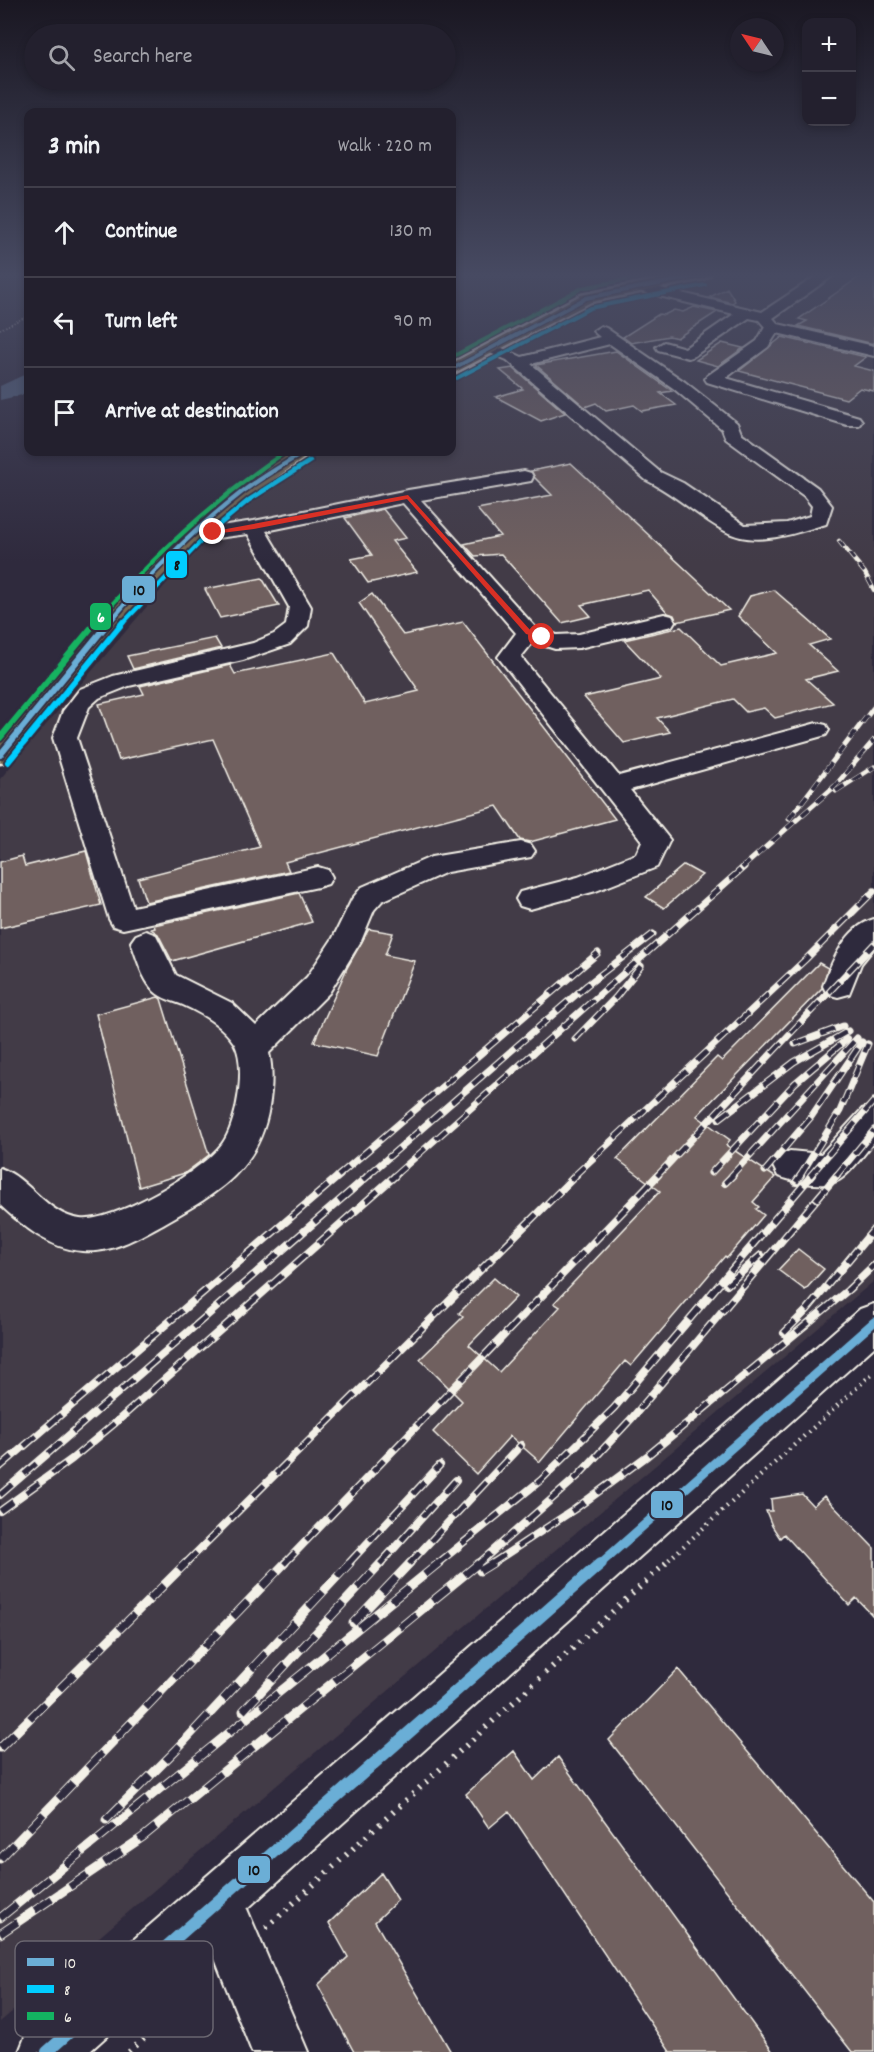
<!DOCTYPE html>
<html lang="en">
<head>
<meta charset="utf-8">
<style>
  body { margin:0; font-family:Dekko,sans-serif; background:#2b2836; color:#f1f3f6 }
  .controls { position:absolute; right:18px; top:18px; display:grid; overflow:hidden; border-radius:12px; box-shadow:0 3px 9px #0003 }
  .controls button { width:54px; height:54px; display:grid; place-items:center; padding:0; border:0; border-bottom:2px solid #403e4a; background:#23202e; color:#f1f3f6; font:30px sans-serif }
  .compass { position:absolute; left:730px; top:18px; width:54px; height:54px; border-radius:50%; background:#23202e; box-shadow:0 3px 9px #0003; rotate:305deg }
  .stop { position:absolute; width:18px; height:18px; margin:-14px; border:4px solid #d93025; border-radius:50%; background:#fff }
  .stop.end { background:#d93025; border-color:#fff; box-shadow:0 2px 6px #0008 }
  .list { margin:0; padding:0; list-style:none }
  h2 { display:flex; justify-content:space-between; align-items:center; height:78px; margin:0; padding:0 24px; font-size:26px }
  h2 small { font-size:20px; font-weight:400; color:#a3a3aa }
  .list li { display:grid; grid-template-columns:39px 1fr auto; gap:18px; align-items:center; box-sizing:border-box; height:90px; padding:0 24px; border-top:2px solid #403e4a }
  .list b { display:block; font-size:22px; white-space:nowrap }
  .list em { font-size:20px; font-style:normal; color:#a3a3aa }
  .icon { flex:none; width:33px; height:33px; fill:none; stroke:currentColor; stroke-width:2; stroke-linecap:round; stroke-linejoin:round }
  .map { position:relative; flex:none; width:874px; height:2052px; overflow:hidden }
  .search { position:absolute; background:#23202e; box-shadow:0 3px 9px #0003; left:24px; top:24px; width:432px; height:66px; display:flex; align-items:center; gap:15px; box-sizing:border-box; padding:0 21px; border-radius:33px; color:#a3a3aa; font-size:22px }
  .panel { position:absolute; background:#23202e; box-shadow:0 3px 9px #0003; left:24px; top:108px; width:432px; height:348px; border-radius:12px }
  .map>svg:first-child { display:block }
</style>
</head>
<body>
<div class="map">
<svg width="874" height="2052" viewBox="0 0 874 2052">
  <rect width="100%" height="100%" fill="#2f2a3d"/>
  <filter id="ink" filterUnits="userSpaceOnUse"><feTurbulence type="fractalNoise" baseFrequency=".0167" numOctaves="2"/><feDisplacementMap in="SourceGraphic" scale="12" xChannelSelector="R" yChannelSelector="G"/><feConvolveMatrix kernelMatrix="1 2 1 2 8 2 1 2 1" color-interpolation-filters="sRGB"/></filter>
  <g filter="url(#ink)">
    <!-- built -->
    <path fill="#423a47" d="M718,275H874V1281L297,1768L0,2022V779L201,543L274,481L324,452H452V378L592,301L619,293Z"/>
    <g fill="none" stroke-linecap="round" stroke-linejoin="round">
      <!-- river -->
      <path fill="#51607b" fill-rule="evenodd" d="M28,373V390L22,395L0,400V386Z"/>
    </g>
    <!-- building -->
    <path fill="#70605e" stroke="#f4f1e8" stroke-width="1.5" d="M862,275H874V344L798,326L807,321L799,319Z
      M727,288L735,301L732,303L710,297Z
      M694,307L717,312L677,338L669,336L631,343L623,337L659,314L664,315L674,310L683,312Z
      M782,337L866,357L854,366L874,371V391L860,388L846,399L739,371Z
      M722,343L743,348L718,366L696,360Z
      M616,351L672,391L660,393L676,405L642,411L634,405L606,411L596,403L585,407L536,365Z
      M513,368L565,413L541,421L496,397L523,389L500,370Z
      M571,463L678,562L729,610L677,622L674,615L668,613L648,590L581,605L591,616L562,623L501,554L475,556L464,544L500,536L477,509L552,495L535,478L531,471Z
      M383,509L406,538L392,541L417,572L368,583L351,559L372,555L345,518Z
      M262,578L279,606L220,618L205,589Z
      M774,590L830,639L809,645L838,671L806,679L833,703L775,718L764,708L746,712L733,699L657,718L670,732L624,743L584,697L661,679L624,640L681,627L721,666L777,653L738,616L750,596Z
      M372,594L403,635L463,622L615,819L530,842L520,840L497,806L285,862L289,871L146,902L138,878L260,847L213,739L119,760L99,704L144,694L140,686L230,665L235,674L334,653L365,704L419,691L359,603Z
      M215,638L221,648L133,669L127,656Z
      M86,851L101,905L0,928V862L22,856L25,866Z
      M684,865L702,875L664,908L646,897Z
      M299,893L312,922L172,961L158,934L151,929L155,928L154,925Z
      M369,929L393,933L385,955L415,961L378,1056L314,1042L347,968Z
      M819,963L828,968L822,988L697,1116L730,1140L726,1145L775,1177L753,1202L759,1207L756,1209L764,1215L727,1258L725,1256L631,1366L625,1361L540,1462L510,1436L476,1474L433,1432L462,1401L420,1359L463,1317L459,1313L494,1278L516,1297L469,1345L499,1372L560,1307L554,1303L660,1191L617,1159L717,1057L722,1061Z
      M158,997L161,999L209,1155L185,1173L139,1187L96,1014Z
      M798,1249L824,1269L805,1290L778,1270Z
      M802,1494L813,1506L824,1496L874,1548V1617L856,1598L849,1605L784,1534L780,1538L772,1526L766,1511H772L771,1499Z
      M678,1669L874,1902V2052H852L609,1740Z
      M514,1751L534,1780L558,1757L773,2052H670L509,1811L489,1828L466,1794Z
      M381,1873L398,1900L375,1922L451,2052H354L318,1985L348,1957L329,1923Z"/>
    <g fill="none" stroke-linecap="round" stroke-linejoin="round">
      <defs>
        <path id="minor" d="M818,275H834L773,318L778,324L874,346V356L777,333L768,347L726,378L859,417L862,421L859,425H847L707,382L705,379L707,376L757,341L765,327L759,320L749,318L694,356L688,358L658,350L656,347L664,342L685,348L734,314L634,290L632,287L639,283L762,312Z
          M601,326L606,328L685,382L737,423L741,433L818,488L832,506L826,524C796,533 755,548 725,531C697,516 675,494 646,480L507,360L485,351L483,348L491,343L522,357L600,337L593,331ZM610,344L673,388L722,429L726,439L804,496L812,506L810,516L787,523L745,525L683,483L660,472L531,364Z
          M524,471L531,473L533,477L531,481L421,500L536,628L557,635L579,634L664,614L672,616L675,621L672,626L579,648L555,649L533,642L521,657L619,776L817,723L826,725L829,730L826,735L630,790L670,840L657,867L596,891L530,909L520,906L516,899L520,892L578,877L636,854L642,841L498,657L516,633L403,503L266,531L311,607L308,626L290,644L243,660L129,686L99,698L89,707L77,738L133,907L318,867L328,870L332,877L328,884L318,887L123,929L113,926L109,919L53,738L63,711L80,689L113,676L253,643L274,634L286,625L289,607L248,534L193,541L186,539L183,535L186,531L254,521L408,490Z
          M521,842L531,845L535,851L531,857L447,872L382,901L374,910L361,941L329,993L269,1053C273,1070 272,1089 269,1107C258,1172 215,1194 163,1224C139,1237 111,1254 82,1251C50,1249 23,1226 0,1205V1168C29,1178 47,1215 80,1219C114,1223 201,1172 222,1144C237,1124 247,1065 234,1043C223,1026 201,1013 183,1005C174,1001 162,999 154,991C142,979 137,958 131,942L136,935L146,931L156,935L176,975L232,1003L256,1026L307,977L333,938L352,899L362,887L431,857Z
          M874,919V948L861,964L849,994L838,997L827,994L823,986C832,961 846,927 874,919Z
          M874,1105V1142C864,1154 854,1169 842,1178C828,1190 794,1182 778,1176L773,1166L778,1156L790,1151L821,1154L862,1109Z
          M874,1304V1347L247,1909L308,2052H252L209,1944L89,2052H19L27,2032L860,1309Z"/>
        <path id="major" d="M681,275H710L703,279L591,302L452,374V363L581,295Z
          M292,452H313L243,501L179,560L120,625L9,761L0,763V738C72,652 141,560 231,492C250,477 271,464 292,452Z"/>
      </defs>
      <!-- minor casing -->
      <use href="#minor" stroke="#f4f1e8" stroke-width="4"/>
      <!-- major casing -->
      <use href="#major" stroke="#f4f1e8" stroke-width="5"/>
      <!-- path-far2 -->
      <path stroke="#f4f1e8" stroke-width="1.5" stroke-dasharray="1 2" stroke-linecap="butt" d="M0,329L28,316"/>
      <!-- path-far1 -->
      <path stroke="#f4f1e8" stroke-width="4.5" stroke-dasharray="1.5 5" stroke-linecap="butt" d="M664,1564L874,1372"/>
      <!-- path -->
      <path stroke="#f4f1e8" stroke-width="6" stroke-dasharray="2 7" stroke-linecap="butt" d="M266,1928L666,1563
        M129,2052L211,1978"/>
      <!-- minor -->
      <use href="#minor" fill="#2f2a3d" fill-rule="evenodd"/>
      <!-- major -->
      <use href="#major" fill="#776a54" fill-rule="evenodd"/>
      <defs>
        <path id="rail-far4" d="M839,541L865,573L874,590"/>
        <path id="rail-far3" d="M836,791L874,767
          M789,819L874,707
          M742,868L835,786L874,740"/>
        <path id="rail-far2" d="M575,1039L616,997L641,966
          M795,1044L843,1026
          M719,1119L794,1062L848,1031
          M765,1171L811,1117L862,1042
          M711,1173L795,1083L847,1039
          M338,1176L598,953
          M367,1176L587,985L653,934
          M394,1176L744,867
          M574,1176L806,959L874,891
          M657,1176L874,944
          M731,1176L857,1038
          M800,1176L840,1111L868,1044
          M810,1176L874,1101
          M836,1176L874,1130"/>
        <path id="rail-far1" d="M796,1182L801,1175
          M725,1183L733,1175
          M816,1200L837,1175
          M727,1285L761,1255
          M784,1333L807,1310L874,1229
          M0,1467L340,1175
          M0,1495L369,1175
          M0,1511L72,1459L114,1424L396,1175
          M185,1564L576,1175
          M284,1564L658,1175
          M348,1564L440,1465
          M380,1564L456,1480
          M409,1564L521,1445
          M437,1564L541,1480L614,1408L812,1175
          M478,1564L578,1476L632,1418L821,1194
          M491,1564L575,1509L647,1456L848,1290L874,1265"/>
        <path id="rail" d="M480,1571L493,1563
          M353,1623L410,1563
          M243,1711L381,1563
          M0,1748L186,1563
          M106,1820L177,1749L350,1563
          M0,1859L285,1563
          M0,1918L439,1563
          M0,1934L143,1837L479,1563"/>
      </defs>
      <!-- rail-far4 casing -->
      <use href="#rail-far4" stroke="#f4f1e8" stroke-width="4.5"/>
      <!-- rail-far3 casing -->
      <use href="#rail-far3" stroke="#f4f1e8" stroke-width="5"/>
      <!-- rail-far2 casing -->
      <use href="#rail-far2" stroke="#f4f1e8" stroke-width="7"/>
      <!-- rail-far1 casing -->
      <use href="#rail-far1" stroke="#f4f1e8" stroke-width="8"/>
      <!-- rail casing -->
      <use href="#rail" stroke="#f4f1e8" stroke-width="9"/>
      <!-- rail-far4 -->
      <use href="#rail-far4" stroke="#2f2a3d" stroke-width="3" stroke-dasharray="8" stroke-linecap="butt"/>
      <!-- rail-far3 -->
      <use href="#rail-far3" stroke="#2f2a3d" stroke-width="4" stroke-dasharray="10" stroke-linecap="butt"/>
      <!-- rail-far2 -->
      <use href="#rail-far2" stroke="#2f2a3d" stroke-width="4.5" stroke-dasharray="14" stroke-linecap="butt"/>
      <!-- rail-far1 -->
      <use href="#rail-far1" stroke="#2f2a3d" stroke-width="5" stroke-dasharray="16" stroke-linecap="butt"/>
      <!-- rail -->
      <use href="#rail" stroke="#2f2a3d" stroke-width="7" stroke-dasharray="21" stroke-linecap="butt"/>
      <defs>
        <path id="bus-1-far4" d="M452,369L586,298L703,275"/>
        <path id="bus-1-far3" d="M108,624C148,576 193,530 242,492C262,477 283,465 304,452"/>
        <path id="bus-1-far2" d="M0,755L109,622"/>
        <path id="bus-1-far1" d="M600,1564L874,1322"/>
        <path id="bus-1" d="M47,2052L601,1563"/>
        <path id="bus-2-far2" d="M457,378L590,308L705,285"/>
        <path id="bus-2-far1" d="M122,624L208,534L249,500L310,461"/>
        <path id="bus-2" d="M8,762L123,622"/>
        <path id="bus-3-far2" d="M452,357L582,288L649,275"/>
        <path id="bus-3-far1" d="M95,624C151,558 213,501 285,452"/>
        <path id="bus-3" d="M0,738L96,622"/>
      </defs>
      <!-- bus-1-far4 casing -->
      <use href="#bus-1-far4" stroke="#2f2a3d" stroke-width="6"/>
      <!-- bus-1-far3 casing -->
      <use href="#bus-1-far3" stroke="#2f2a3d" stroke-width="8"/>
      <!-- bus-1-far2 casing -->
      <use href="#bus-1-far2" stroke="#2f2a3d" stroke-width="10"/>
      <!-- bus-1-far1 casing -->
      <use href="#bus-1-far1" stroke="#2f2a3d" stroke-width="14"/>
      <!-- bus-1 casing -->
      <use href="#bus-1" stroke="#2f2a3d" stroke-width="16"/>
      <!-- bus-2-far2 casing -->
      <use href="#bus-2-far2" stroke="#2f2a3d" stroke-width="6"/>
      <!-- bus-2-far1 casing -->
      <use href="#bus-2-far1" stroke="#2f2a3d" stroke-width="8"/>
      <!-- bus-2 casing -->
      <use href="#bus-2" stroke="#2f2a3d" stroke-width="10"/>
      <!-- bus-3-far2 casing -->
      <use href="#bus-3-far2" stroke="#2f2a3d" stroke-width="6"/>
      <!-- bus-3-far1 casing -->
      <use href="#bus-3-far1" stroke="#2f2a3d" stroke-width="8"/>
      <!-- bus-3 casing -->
      <use href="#bus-3" stroke="#2f2a3d" stroke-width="10"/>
      <!-- bus-1-far4 -->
      <use href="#bus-1-far4" stroke="#6baed6" stroke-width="4"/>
      <!-- bus-1-far3 -->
      <use href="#bus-1-far3" stroke="#6baed6" stroke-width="4.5"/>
      <!-- bus-1-far2 -->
      <use href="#bus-1-far2" stroke="#6baed6" stroke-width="6"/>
      <!-- bus-1-far1 -->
      <use href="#bus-1-far1" stroke="#6baed6" stroke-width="9"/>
      <!-- bus-1 -->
      <use href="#bus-1" stroke="#6baed6" stroke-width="12"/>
      <!-- bus-2-far2 -->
      <use href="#bus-2-far2" stroke="#00cdff" stroke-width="4"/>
      <!-- bus-2-far1 -->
      <use href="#bus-2-far1" stroke="#00cdff" stroke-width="4.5"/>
      <!-- bus-2 -->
      <use href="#bus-2" stroke="#00cdff" stroke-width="6"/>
      <!-- bus-3-far2 -->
      <use href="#bus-3-far2" stroke="#13b361" stroke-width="4"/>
      <!-- bus-3-far1 -->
      <use href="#bus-3-far1" stroke="#13b361" stroke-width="4.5"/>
      <!-- bus-3 -->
      <use href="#bus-3" stroke="#13b361" stroke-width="6"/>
    </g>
  </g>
  <!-- sky -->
  <linearGradient id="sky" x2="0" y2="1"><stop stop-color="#1a1722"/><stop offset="0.49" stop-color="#474a62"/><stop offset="1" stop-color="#474a62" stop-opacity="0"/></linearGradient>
  <rect width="874" height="562" fill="url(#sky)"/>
  <!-- route -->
  <path fill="#d93025" d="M408,495L531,631L544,636V639L526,634L407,499L254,529L213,534L210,532Z"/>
  <!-- legend -->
  <rect x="15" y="1941" width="198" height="96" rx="9" fill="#2f2a3d" stroke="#6a6670" stroke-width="1.5"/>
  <rect x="27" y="1958" width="27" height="8" fill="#6baed6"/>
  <rect x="27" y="1985" width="27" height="8" fill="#00cdff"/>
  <rect x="27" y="2012" width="27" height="8" fill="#13b361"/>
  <g font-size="16" fill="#f4f1e8">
    <text x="64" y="1968">10</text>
    <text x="64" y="1995">8</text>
    <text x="64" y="2022">6</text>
  </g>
  <g stroke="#2f2a3d" stroke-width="2">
    <rect x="165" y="550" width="23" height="29" rx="6" fill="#00cdff"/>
    <rect x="121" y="575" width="35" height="29" rx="6" fill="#6baed6"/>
    <rect x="89" y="602" width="23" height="29" rx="6" fill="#13b361"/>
    <rect x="650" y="1490" width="34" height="29" rx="6" fill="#6baed6"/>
    <rect x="237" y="1855" width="34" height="29" rx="6" fill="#6baed6"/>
  </g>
  <g font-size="16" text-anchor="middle" font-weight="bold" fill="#fff">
    <text x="101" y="622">6</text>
  </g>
  <g font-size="16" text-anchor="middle" font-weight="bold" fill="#111">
    <text x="177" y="570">8</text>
    <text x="139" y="595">10</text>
    <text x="667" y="1510">10</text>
    <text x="254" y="1875">10</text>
  </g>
</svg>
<div class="controls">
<button>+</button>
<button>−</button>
</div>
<svg class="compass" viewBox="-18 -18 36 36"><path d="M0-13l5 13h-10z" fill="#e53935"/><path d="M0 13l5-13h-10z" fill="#a3a3aa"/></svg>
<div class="stop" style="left:542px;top:637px"></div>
<div class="stop end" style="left:213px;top:532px"></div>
<div class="search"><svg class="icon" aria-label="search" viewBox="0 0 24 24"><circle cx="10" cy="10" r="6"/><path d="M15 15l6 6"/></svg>Search here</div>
<section class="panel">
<h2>3 min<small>Walk · 220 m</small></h2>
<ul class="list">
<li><svg class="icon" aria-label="ahead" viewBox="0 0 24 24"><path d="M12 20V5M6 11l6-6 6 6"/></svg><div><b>Continue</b></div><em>130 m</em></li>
<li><svg class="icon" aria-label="left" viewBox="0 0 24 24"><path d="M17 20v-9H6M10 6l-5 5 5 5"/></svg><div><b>Turn left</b></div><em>90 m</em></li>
<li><svg class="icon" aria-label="arrive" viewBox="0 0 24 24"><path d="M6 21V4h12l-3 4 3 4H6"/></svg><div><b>Arrive at destination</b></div></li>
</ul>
</section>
</div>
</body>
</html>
